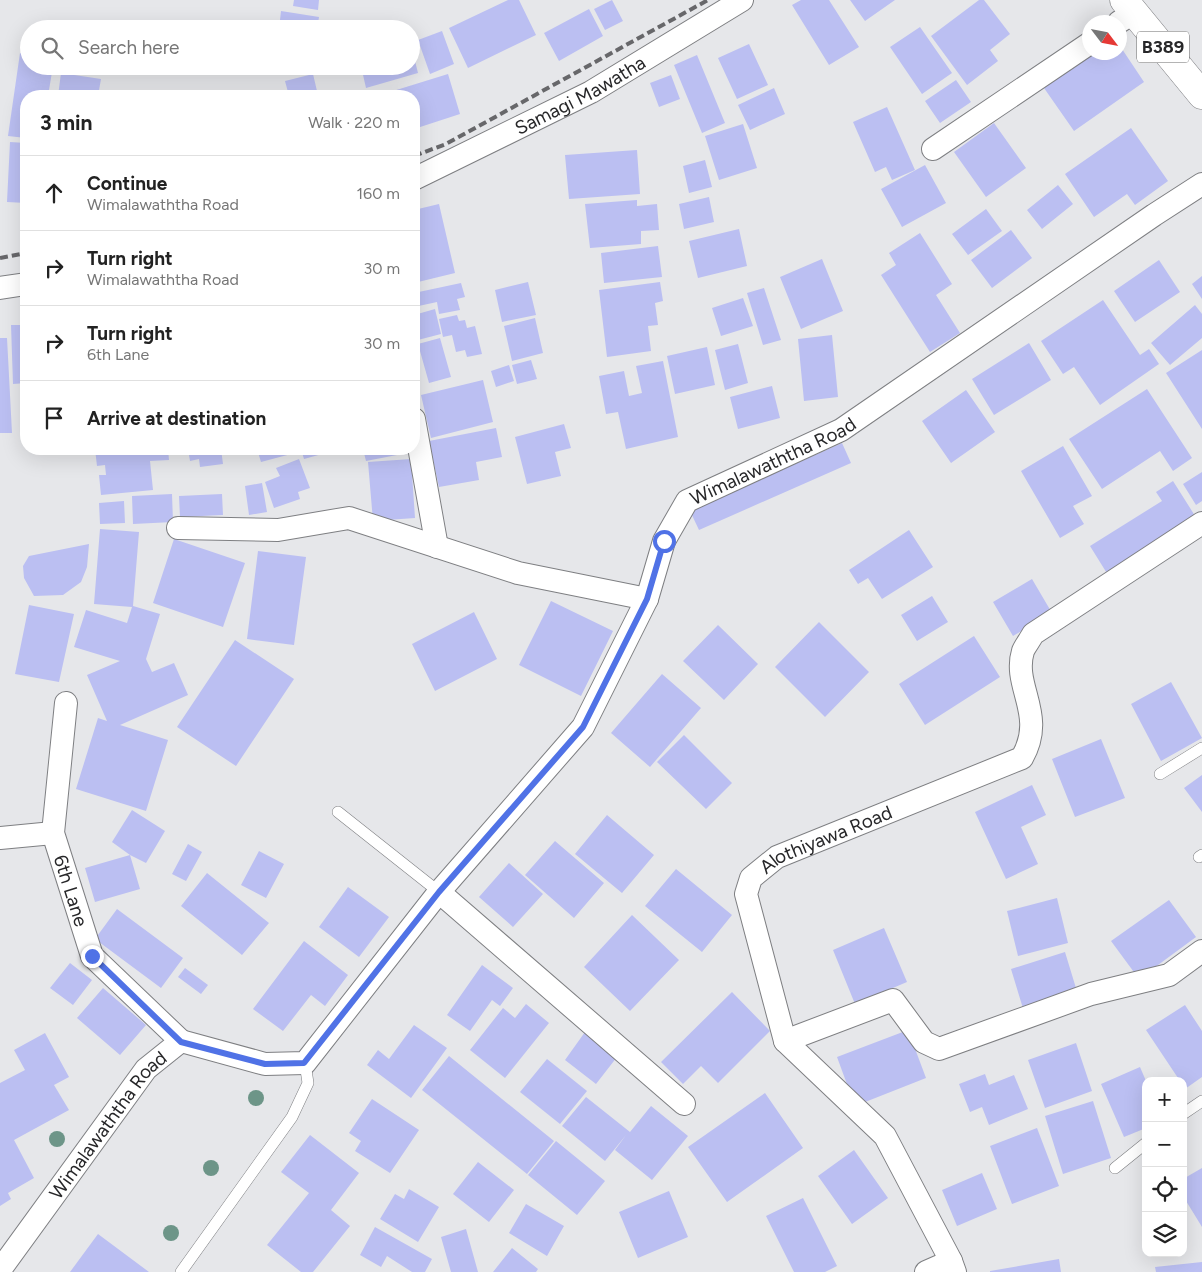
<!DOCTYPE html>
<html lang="en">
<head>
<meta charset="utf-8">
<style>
  body { margin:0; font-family:Figtree,sans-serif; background:#f6f6f6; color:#222 }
  .controls { position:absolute; right:15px; bottom:15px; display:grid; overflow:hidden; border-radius:10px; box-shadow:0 5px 20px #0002 }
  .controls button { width:45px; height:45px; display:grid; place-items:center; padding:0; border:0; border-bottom:1px solid #e0e0e0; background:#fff; color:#222; font:25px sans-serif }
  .compass { position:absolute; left:1082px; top:15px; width:45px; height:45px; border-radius:50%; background:#fff; box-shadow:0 5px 20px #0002; rotate:122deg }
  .stop { position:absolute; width:15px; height:15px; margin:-11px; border:4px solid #5072e6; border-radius:50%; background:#fff }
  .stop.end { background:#5072e6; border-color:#fff; box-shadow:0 1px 5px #0008 }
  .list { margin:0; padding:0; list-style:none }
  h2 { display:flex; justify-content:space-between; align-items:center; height:65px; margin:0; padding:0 20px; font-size:21px }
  h2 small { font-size:16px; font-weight:400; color:#767676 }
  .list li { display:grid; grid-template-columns:32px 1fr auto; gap:15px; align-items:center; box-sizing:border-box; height:75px; padding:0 20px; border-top:1px solid #e0e0e0 }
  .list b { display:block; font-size:19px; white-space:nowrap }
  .list p { margin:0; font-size:16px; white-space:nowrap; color:#767676 }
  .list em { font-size:16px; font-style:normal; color:#767676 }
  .icon { flex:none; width:28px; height:28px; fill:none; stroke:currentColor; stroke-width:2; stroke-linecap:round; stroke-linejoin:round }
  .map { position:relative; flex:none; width:1202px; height:1272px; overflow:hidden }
  .search { position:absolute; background:#fff; box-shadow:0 5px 20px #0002; left:20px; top:20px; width:400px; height:55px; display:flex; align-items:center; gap:12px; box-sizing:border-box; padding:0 18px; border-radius:28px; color:#767676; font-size:19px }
  .panel { position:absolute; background:#fff; box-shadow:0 5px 20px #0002; left:20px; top:90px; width:400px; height:365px; border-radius:20px }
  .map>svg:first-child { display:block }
</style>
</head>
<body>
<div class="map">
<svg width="1202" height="1272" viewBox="0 0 1202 1272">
  <rect width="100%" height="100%" fill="#e6e7ea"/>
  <!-- building -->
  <path fill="#bbbff2" d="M294,0H319L318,10L293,6Z
    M508,0H519L536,35L468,68L449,28Z
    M612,0L623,21L605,30L594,9Z
    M801,0H829L859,47L829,65L792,5Z
    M850,0H895L865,21Z
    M979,0H984L1010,34L990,50L998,61L967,85L931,36Z
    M589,9L603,36L559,61L544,33Z
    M281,11L319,17L317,29H279Z
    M920,27L952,73L922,94L890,47Z
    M442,31L454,64L430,74L418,40Z
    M749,44L768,85L737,99L718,58Z
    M1120,46L1144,82L1074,131L1044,88L1094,52H1120Z
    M412,49L418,73L366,88L361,66H411Z
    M20,53L29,55V66H53L48,96H26V138L8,136Z
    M697,55L725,123L702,133L674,65Z
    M61,73L101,79L98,96H58Z
    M313,74L317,91L289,96L285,81Z
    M448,74L460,114L414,129V96H377Z
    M671,75L680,99L659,107L650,83Z
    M956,80L971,102L940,123L925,101Z
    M774,88L785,114L750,130L738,105Z
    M234,90L235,96H210V95Z
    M887,107L915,170L892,180L886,167L875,172L853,122Z
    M994,123L1026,168L986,197L954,152Z
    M743,124L757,168L719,180L705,136Z
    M1131,128L1168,181L1135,205L1127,194L1094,217L1065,174Z
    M10,142L26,143V203L7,202Z
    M637,150L640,194L569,199L565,155Z
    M705,160L712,187L689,193L683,166Z
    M925,165L946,203L902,227L881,189Z
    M1058,185L1073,204L1042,229L1027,210Z
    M709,197L714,222L684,229L679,204Z
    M637,200V206L657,204L659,230L641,231V244L590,248L585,204Z
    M439,204L455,273L414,283V210Z
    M986,209L1002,231L968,255L952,234Z
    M739,229L747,266L698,278L689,241Z
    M1011,230L1032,258L992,288L971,260Z
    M920,233L952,284L936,295L960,333L930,352L881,275L896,265L889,253Z
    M658,246L662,277L604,283L601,253Z
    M822,259L843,311L801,329L780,277Z
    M1159,260L1180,292L1135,322L1114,291Z
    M1202,276V299L1192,284Z
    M528,282L536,315L502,322L495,290Z
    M660,282L663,301L655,303L658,325L648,326L651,351L607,357L599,290Z
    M461,283L465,297L457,299L460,310L439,314L437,302L414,307V293Z
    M764,288L781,340L763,345L747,293Z
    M743,298L753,326L721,336L712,308Z
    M1103,300L1140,355L1149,349L1159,364L1100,405L1074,367L1063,374L1041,341Z
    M1195,305L1202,314V338L1170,365L1151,343Z
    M435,309L441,334L414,341V315Z
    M457,315L459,321L465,320L467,328L475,326L482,354L467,357L465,350L456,352L452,335L443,337L439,319Z
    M535,318L543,353L512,361L504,326Z
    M11,325H26V383L13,384Z
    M832,335L838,397L804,401L798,339Z
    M0,338H7L12,433H0Z
    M440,338L451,377L429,383L418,344Z
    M1029,343L1051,380L994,415L972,379Z
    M738,344L748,383L725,390L715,350Z
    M707,347L715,385L675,394L667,356Z
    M1202,350V429L1166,373Z
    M531,360L537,379L517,384L512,365Z
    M663,361L678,437L626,449L618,412L606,414L599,376L624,371L629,396L642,393L636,366Z
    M509,365L514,381L496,387L491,371Z
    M483,380L493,422L431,438L421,395Z
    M772,386L780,418L738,429L730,397Z
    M1147,389L1192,458L1173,471L1160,451L1102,489L1069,439Z
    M966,390L995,432L951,463L922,421Z
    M564,424L571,448L555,452L561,476L527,484L515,437Z
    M496,428L502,457L476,462L479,480L439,487L429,441Z
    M842,443L851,463L699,530L690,511Z
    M1063,446L1092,496L1073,506L1084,524L1060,538L1021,471Z
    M95,449H168L169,460L150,461L153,490L101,495L99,475H106L105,465L97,466Z
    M188,449H221L223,464L200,467L199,459L190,461Z
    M257,449H290L291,454L261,462Z
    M301,449H340L304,459Z
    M363,449H401L402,454L366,461Z
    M299,459L310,488L298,492L300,499L274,508L265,482L280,476L276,468Z
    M411,459L415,518L373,521L368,462Z
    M1202,472V501L1196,505L1183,484Z
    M1173,481L1197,519L1108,575L1090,546L1162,501L1156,492Z
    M262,483L267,512L249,515L245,486Z
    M172,494L173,522L133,524L132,496Z
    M222,494L223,515L180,517L179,496Z
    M124,501L125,523L100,524L99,503Z
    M100,529L139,532L133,606L160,614L146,659L152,672L174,663L188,695L120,725L168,740L146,811L76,789L98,718L107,721L87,675L120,661L74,647L86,610L127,623L132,607L94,604Z
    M909,530L933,567L882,599L868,578L858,584L849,570Z
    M174,539L245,563L223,627L153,603Z
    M89,544L87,567L81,582L63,595L34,596L24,578L23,566L29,556Z
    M258,551L306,557L294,645L247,639Z
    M1032,579L1052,613L1013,636L993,602Z
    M932,596L948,622L917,641L901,615Z
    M551,601L613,631L581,696L519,665Z
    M29,605L74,614L59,682L15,674Z
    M474,612L497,659L435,691L412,644Z
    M819,622L869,672L825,717L775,667Z
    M718,625L758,664L724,700L683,661Z
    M974,636L1000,677L925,725L899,684Z
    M235,640L294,679L236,766L177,727Z
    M662,674L701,708L650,767L611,733Z
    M1171,682L1202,738L1161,761L1131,704Z
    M684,735L732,783L706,809L657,762Z
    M1101,739L1125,798L1075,817L1052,759Z
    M1202,775V812L1184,788Z
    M1032,785L1046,815L1021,827L1038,864L1006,879L975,812Z
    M132,810L165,831L146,863L130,855L112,842Z
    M607,815L654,855L622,893L575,854Z
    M555,841L604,883L574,918L525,875Z
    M188,844L202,852L186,881L172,874Z
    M259,851L284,864L266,898L241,885Z
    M130,855L140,889L95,902L85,868Z
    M509,863L543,894L513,927L479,897Z
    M676,869L732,915L702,952L645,906Z
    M207,873L269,923L242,955L181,906Z
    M348,887L389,917L359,957L319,927Z
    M1057,898L1068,943L1018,956L1007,911Z
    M1169,900L1196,937L1139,979L1111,941Z
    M117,909L183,958L161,988L95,939Z
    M632,915L679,960L630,1011L584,967Z
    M884,928L907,982L855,1004L833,950Z
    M304,941L348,975L325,1006L311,995L283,1031L253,1009Z
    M1065,952L1079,998L1025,1015L1011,969Z
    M70,963L92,980L73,1005L50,988Z
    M482,965L513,988L500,1006L492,1000L470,1031L447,1015Z
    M185,968L208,985L201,994L178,977Z
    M103,988L146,1025L120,1055L77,1018Z
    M732,992L770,1031L718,1083L701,1066L683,1084L661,1062Z
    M526,1004L549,1023L505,1078L470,1050L503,1008L515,1018Z
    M1185,1005L1202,1031V1077L1185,1089L1183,1081H1180L1146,1030Z
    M414,1025L447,1048L411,1098L367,1065L378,1050L389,1059Z
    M908,1030L926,1078L855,1106L837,1057Z
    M585,1032L617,1057L596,1084L565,1060Z
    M45,1033L69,1077L54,1085L69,1110L14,1140L34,1178L8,1193L11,1199L0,1206V1083L25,1070L14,1050Z
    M1076,1043L1092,1091L1045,1108L1028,1060Z
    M449,1056L554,1141L527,1174L422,1090Z
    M547,1059L587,1091L560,1124L520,1092Z
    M1140,1067L1146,1081V1128L1124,1137L1101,1084Z
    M985,1074L989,1085L1014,1075L1028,1109L989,1125L982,1107L970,1112L959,1084Z
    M765,1093L803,1148L727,1202L688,1147Z
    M586,1097L630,1132L651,1106L688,1136L652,1180L615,1150L626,1135L605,1161L562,1126Z
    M372,1099L419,1130L390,1173L355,1151L361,1141L349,1133Z
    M1093,1101L1111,1158L1063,1174L1045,1116Z
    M1037,1128L1059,1186L1012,1204L990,1146Z
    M310,1135L359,1173L331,1210L350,1226L313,1272H301L267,1245L309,1193L281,1172Z
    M556,1141L605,1181L577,1215L528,1175Z
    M854,1150L888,1198L852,1224L818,1176Z
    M478,1162L514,1190L489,1222L453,1194Z
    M1202,1168V1227L1183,1196V1179Z
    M982,1173L997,1209L957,1226L942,1190Z
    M409,1189L439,1207L418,1242L380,1219L395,1194L404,1199Z
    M669,1191L688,1237L638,1258L619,1212Z
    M803,1198L837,1266L825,1272H794L766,1216Z
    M526,1204L564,1226L547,1256L509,1233Z
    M375,1227L432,1259L425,1272H412L387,1256L381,1267L360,1255Z
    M466,1229L478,1272H451L441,1237Z
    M98,1234L149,1272H70Z
    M512,1248L538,1269L536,1272H493Z
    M1059,1259L1061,1272H990V1271Z
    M1202,1262V1272H1156L1155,1267Z"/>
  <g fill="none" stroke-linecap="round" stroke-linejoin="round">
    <defs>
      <path id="lane" d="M1160,774L1202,748
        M338,812L439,892
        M1199,857L1202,855
        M1183,1114L1202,1101
        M1115,1168L1146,1143
        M181,1272L292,1117L308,1083L305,1063"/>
      <g id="street">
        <path d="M1119,22L1135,12"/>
        <path d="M933,149L1090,43"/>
        <path id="s1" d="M414,179L591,92L742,0"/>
        <path d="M0,288L26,284"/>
        <path d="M414,419L437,547"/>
        <path d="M178,528L278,530L349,518L518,573L647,599"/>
        <path id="s2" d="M66,703L53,833L92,956L181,1041"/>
        <path d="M0,838L53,833"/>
        <path d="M439,892L684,1104"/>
        <path d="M785,1041L893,1000L924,1042L939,1049L1091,994L1169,975L1202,951"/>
        <path id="s3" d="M0,1270L146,1069L181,1041L265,1064L305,1063L439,892L583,727L647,599L664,541L687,501L841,430L1154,215L1202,184"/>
        <path d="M926,1272L951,1261"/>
        <path id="s4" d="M955,1272L951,1261L885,1136L785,1041L746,894L751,878L777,857L1022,758C1047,714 1012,687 1023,651C1025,646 1030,640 1033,634L1202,523"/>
      </g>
      <path id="primary" d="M1124,0L1202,95"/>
    </defs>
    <!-- lane casing -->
    <use href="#lane" stroke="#7e7f82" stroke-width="12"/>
    <!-- street casing -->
    <use href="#street" stroke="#7e7f82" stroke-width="24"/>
    <!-- primary casing -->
    <use href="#primary" stroke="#7e7f82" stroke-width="29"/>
    <!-- lane -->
    <use href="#lane" stroke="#fff" stroke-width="11"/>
    <!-- street -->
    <use href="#street" stroke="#fff" stroke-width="22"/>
    <!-- primary -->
    <use href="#primary" stroke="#fff" stroke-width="28"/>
    <!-- rail -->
    <path stroke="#67676a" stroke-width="4" stroke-dasharray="8 4" stroke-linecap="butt" d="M414,156L446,144L708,0
      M0,258L26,253"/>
  </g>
  <!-- trees -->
  <g fill="#6d9588">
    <circle cx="256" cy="1098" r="8"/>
    <circle cx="57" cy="1139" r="8"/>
    <circle cx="211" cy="1168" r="8"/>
    <circle cx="171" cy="1233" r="8"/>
  </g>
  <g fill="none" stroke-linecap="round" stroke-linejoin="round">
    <!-- route -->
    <path stroke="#5072e6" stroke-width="6" d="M92,956L181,1042L265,1064L304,1063L439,892L583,727L647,599L664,541"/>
  </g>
  <g text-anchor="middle" stroke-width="5" stroke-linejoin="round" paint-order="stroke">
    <!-- shield labels -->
    <rect fill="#fff" stroke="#686869" stroke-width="1" x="1137" y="31.5" width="52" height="31" rx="4"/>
    <g font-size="18" font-weight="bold" fill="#272729">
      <text x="1163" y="53">B389</text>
    </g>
    <!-- street labels -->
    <g font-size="19" fill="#272729" stroke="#fff">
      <text dy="7" stroke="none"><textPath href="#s1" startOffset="186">Samagi Mawatha</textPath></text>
      <text dy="7" stroke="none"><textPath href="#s3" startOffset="1201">Wimalawaththa Road</textPath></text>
      <text dy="7" stroke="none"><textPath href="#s4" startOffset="545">Alothiyawa Road</textPath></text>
      <text dy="7" stroke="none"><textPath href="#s2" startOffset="191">6th Lane</textPath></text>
      <text dy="7" stroke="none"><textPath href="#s3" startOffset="181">Wimalawaththa Road</textPath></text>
    </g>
  </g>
</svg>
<div class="controls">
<button>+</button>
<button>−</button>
<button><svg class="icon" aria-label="locate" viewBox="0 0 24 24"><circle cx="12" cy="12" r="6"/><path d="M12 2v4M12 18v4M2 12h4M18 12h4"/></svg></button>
<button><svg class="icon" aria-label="layers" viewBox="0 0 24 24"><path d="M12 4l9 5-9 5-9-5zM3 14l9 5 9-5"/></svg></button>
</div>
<svg class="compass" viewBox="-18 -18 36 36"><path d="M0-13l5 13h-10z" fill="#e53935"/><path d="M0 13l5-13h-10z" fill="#767676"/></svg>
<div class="stop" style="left:664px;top:541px"></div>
<div class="stop end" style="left:92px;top:956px"></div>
<div class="search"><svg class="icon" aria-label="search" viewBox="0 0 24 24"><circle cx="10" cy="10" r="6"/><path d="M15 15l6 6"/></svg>Search here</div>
<section class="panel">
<h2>3 min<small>Walk · 220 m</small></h2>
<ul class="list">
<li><svg class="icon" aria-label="ahead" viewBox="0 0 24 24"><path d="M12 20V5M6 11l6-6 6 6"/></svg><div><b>Continue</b><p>Wimalawaththa Road</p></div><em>160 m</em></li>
<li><svg class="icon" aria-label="right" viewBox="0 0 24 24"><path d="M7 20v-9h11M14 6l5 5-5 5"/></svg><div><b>Turn right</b><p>Wimalawaththa Road</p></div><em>30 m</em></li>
<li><svg class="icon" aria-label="right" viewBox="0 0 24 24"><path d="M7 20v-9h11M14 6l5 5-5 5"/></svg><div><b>Turn right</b><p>6th Lane</p></div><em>30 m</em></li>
<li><svg class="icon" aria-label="arrive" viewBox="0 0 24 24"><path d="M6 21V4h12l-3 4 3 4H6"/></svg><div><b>Arrive at destination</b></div></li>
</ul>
</section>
</div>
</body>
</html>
